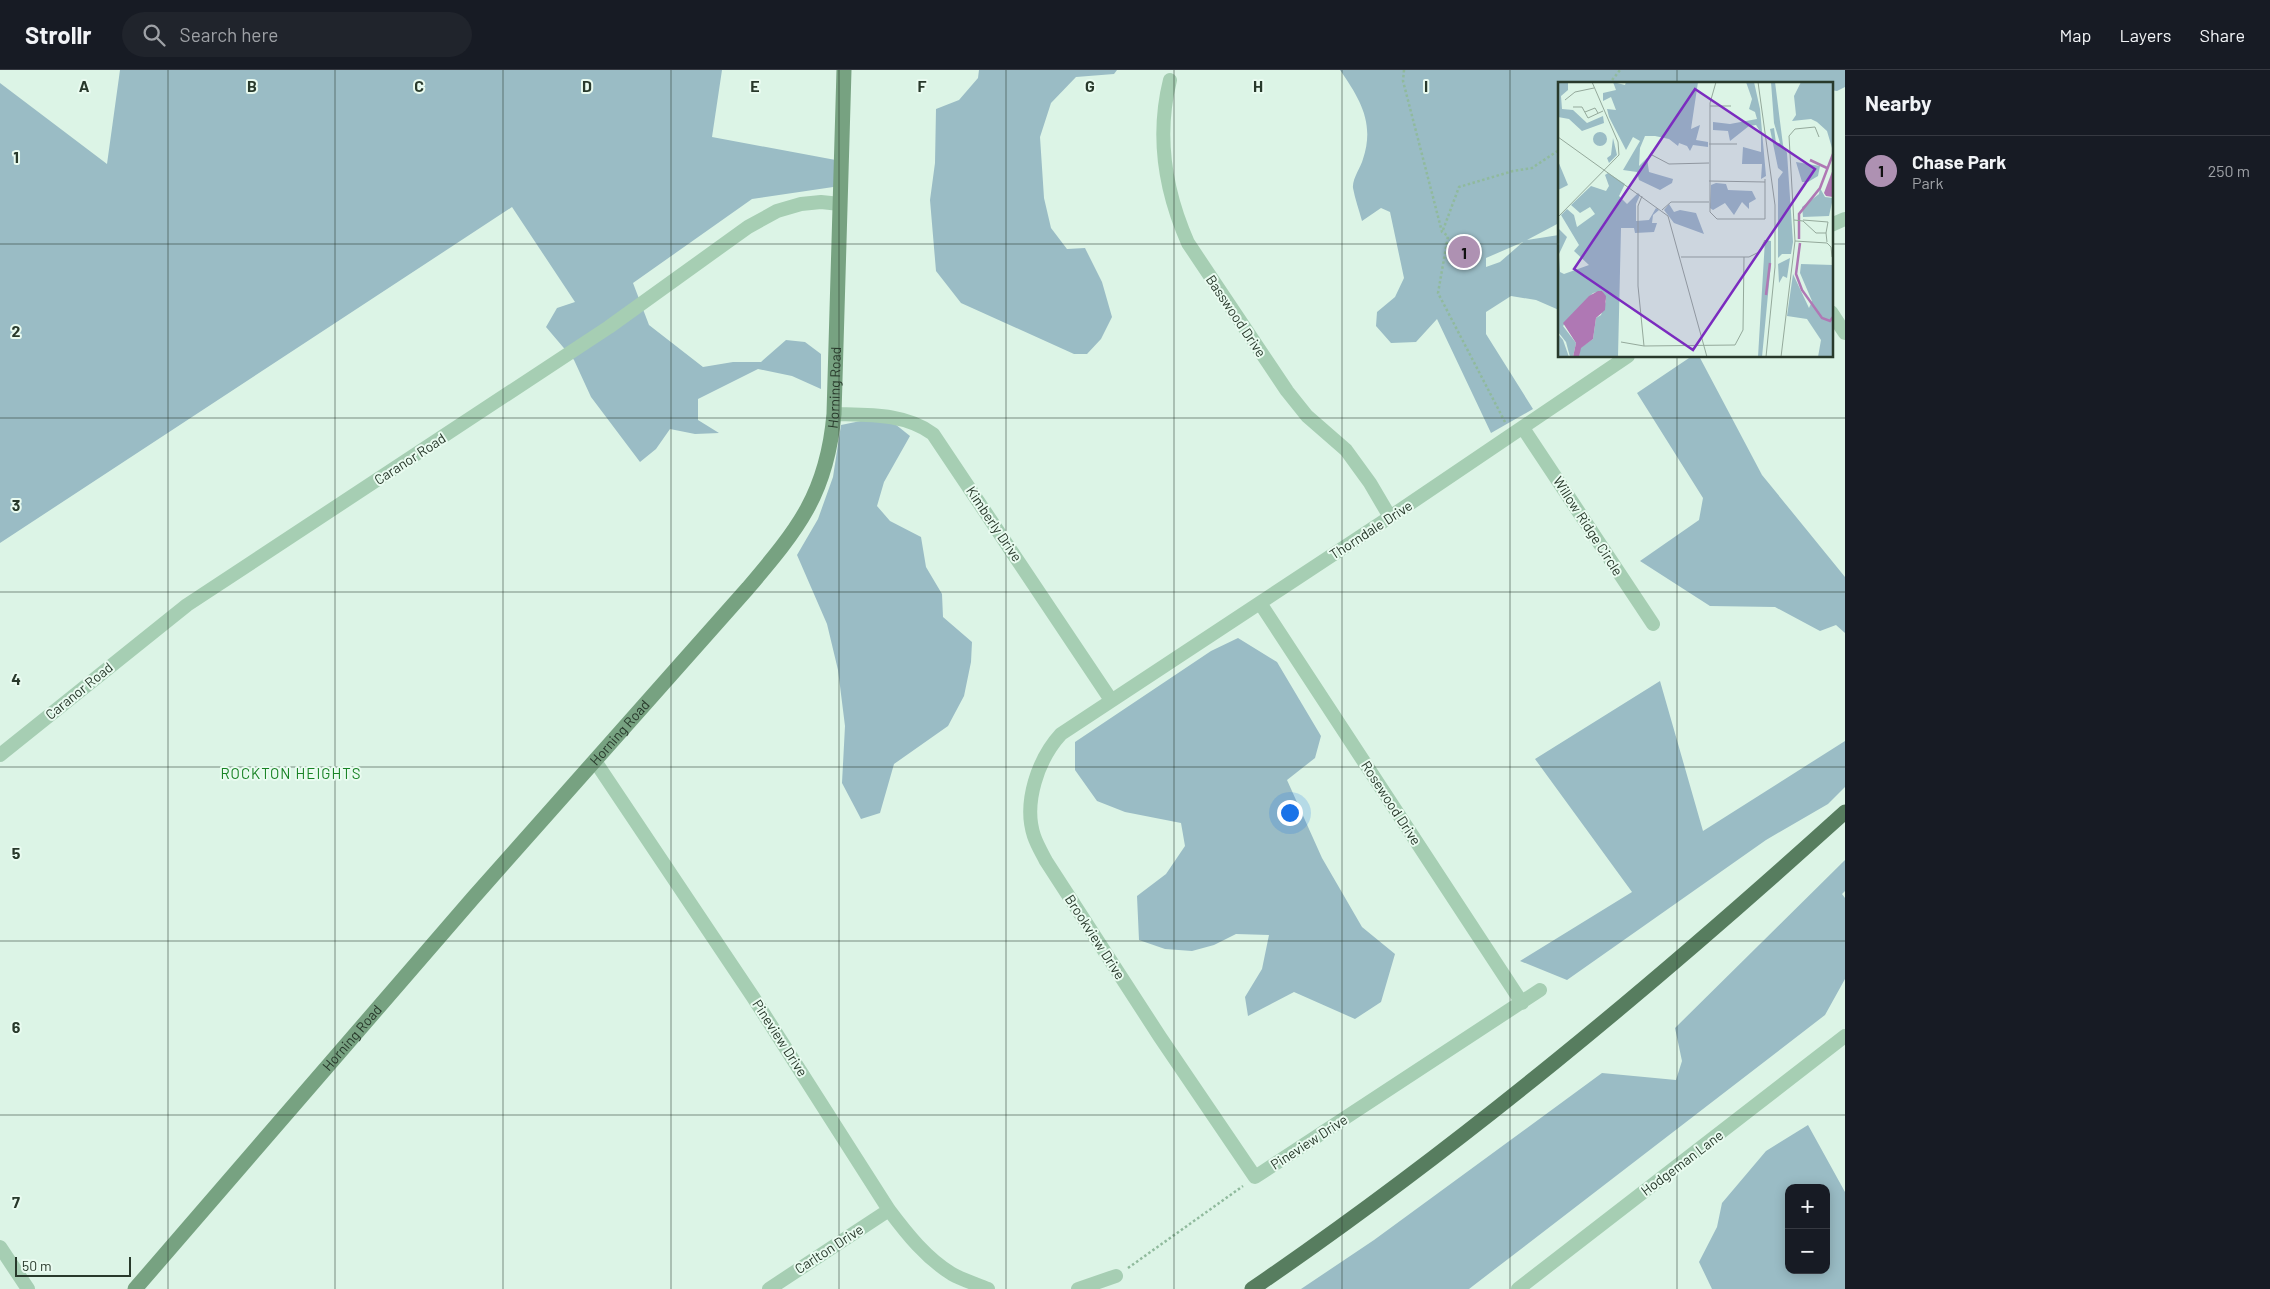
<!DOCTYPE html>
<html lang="en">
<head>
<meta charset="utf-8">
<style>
  body { margin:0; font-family:Barlow,sans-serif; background:#20242c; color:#f1f3f6 }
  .controls { position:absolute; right:15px; bottom:15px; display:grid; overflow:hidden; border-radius:10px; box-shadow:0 2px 12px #0003 }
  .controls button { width:45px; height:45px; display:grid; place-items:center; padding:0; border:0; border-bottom:1px solid #363941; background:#171b24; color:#f1f3f6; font:25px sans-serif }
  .scale { position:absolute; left:15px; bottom:12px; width:116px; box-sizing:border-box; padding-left:5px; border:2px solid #28392b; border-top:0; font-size:14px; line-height:18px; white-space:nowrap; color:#28392b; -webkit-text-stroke:4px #e9fbf0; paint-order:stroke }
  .you { position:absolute; left:1289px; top:742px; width:18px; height:18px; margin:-12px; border:4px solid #fff; border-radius:50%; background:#1a73e8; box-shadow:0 0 0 8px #1a73e833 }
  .badge { display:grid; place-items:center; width:32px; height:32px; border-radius:50%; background:#ae91b2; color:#111; font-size:16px; font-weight:700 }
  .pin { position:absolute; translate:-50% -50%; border:2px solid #fff; box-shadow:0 1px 5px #0006 }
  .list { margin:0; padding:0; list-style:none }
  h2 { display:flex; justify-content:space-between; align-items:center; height:65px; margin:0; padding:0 20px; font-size:21px }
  h2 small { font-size:16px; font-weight:400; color:#9ea1a6 }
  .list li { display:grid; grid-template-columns:32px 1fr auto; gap:15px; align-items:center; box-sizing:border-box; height:70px; padding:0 20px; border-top:1px solid #363941 }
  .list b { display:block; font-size:19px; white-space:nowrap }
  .list p { margin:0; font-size:16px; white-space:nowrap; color:#9ea1a6 }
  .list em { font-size:16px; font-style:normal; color:#9ea1a6 }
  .icon { flex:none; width:28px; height:28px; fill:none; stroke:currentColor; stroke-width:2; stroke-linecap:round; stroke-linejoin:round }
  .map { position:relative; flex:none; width:1845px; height:1219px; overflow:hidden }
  header { display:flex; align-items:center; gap:30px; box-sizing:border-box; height:70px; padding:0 25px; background:#171b24; border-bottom:1px solid #363941 }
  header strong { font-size:24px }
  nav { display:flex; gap:28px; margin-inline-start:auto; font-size:18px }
  .search { width:350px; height:45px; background:#20242c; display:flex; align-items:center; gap:12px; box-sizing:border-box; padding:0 18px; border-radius:28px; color:#9ea1a6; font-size:19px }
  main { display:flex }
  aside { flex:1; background:#171b24 }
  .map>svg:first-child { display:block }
</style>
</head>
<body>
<header>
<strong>Strollr</strong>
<div class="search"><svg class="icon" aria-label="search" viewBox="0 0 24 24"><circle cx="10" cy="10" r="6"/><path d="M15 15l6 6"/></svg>Search here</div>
<nav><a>Map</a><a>Layers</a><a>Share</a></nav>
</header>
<main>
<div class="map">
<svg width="1845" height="1219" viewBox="0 0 1845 1219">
  <rect width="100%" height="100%" fill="#dcf4e6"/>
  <!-- green -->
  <path fill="#9abcc5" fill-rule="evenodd" d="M120,0H722L712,67L841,91L840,116L752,129L633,213L649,255L703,297L733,292H761L786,270L805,272L821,284V319L792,306L758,299L698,329V350L719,363L695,364L670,359L656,379L640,392L591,327L574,290L546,257L557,238L575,232L512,137L0,473V13L107,94Z
    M979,0H1117L1114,4L1076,7L1051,33L1040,67L1044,128L1051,158L1067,179L1085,178L1102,212L1112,247L1101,269L1087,284H1074L961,233L936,201L930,130L935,93L936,39L959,30L978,8Z
    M1340,0H1845V17L1837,21L1831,20V14H1559V153L1527,170L1559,165V240L1536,230L1511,226L1486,242V264L1533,339L1491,363L1437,249L1416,272L1391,273L1376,256L1377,242L1395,227L1404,208L1390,142L1381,138L1362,151C1359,140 1355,129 1353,118C1352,109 1361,97 1363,89C1375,53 1360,29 1340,0ZM1523,172L1500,192L1486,197V188Z
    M1692,286H1699L1762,405L1845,507V563L1836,555L1820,561L1775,537L1710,536L1640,491L1699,450L1703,428L1637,323Z
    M885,346L910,366L884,412L877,436L890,451L921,467L926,497L942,524L943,547L972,572L971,592L964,626L948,656L894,694L880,743L861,749L842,713L845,656L838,600L827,554L797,485L818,449L833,407L841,355Z
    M1238,568L1277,592L1321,666L1315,688L1287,710L1322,788L1362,857L1395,884L1381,932L1355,949L1294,922L1248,946L1245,927L1262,899L1269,865L1236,864L1214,875L1192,881L1165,879L1139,870L1137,826L1166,804L1185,776L1181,753L1125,742L1097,731L1075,700V672L1211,581Z
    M1660,611L1703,761L1845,671V717L1828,734L1766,770L1567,910L1520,891L1632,822L1535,689Z
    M1845,790V821L1842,824L1845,828V909L1825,945L1469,1219H1301L1374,1170L1602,1003L1676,1010L1682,991L1675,958Z
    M1808,1055L1845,1122V1219H1712L1699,1192L1717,1157L1722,1133L1766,1081ZM1789,1118H1826V1200H1789Z"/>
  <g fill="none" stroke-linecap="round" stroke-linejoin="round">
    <!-- path -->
    <path stroke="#90ba9d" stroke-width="2.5" stroke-dasharray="2.5 2.5" stroke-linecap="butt" d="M1404,0L1403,11L1442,162L1448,166L1438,223L1505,352
      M1609,14L1620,0
      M1443,160L1459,117L1513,101L1532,98L1559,80
      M1128,1198L1243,1116"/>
    <!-- street -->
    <path stroke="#a6ceb3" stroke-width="14" d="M1170,10C1156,66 1165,121 1188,173L1287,321L1307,346L1346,380L1370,413L1390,447
      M1831,155L1845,149
      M1831,242L1845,263
      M834,344C868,345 905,343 933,364L1111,630
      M1523,358L1653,554
      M1260,533L1522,933
      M0,685L187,535L609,257L748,157L777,141L801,134L821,132L840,134
      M595,691L753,927L889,1140C907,1164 926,1188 952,1204C963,1210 976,1214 988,1219
      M1540,920L1255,1107L1160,967L1046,791C1042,783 1037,775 1034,766C1023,733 1038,689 1061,664L1390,447L1628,286
      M0,1177L28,1219
      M769,1219L889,1140
      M1078,1219L1116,1206
      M1518,1219L1845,966"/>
    <!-- secondary -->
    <path stroke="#77a281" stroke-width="15" id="s1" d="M135,1219L473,828L748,518C798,459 827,424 834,344L844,0"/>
    <!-- primary -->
    <path stroke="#577d5f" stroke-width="15" d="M1252,1219C1461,1076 1657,912 1845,742"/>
  </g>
  <!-- grid -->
  <path fill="none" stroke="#28392b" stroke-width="1" stroke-opacity="0.55" d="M168,0V1219M335,0V1219M503,0V1219M671,0V1219M839,0V1219M1006,0V1219M1174,0V1219M1342,0V1219M1510,0V1219M1677,0V14M0,174H1559M1831,174H1845M1677,286V1219M0,348H1845M0,522H1845M0,697H1845M0,871H1845M0,1045H1845"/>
  <g text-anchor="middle" stroke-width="4" stroke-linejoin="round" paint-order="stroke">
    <!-- street labels -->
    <g font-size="14" fill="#28392b" stroke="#e9fbf0">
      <text transform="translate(1236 246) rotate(56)" y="5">Basswood Drive</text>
      <text dy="5" stroke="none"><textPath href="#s1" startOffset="1156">Horning Road</textPath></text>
      <text transform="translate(410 389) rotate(-33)" y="5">Caranor Road</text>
      <text transform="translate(994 454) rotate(56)" y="5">Kimberly Drive</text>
      <text transform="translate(1588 456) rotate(57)" y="5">Willow Ridge Circle</text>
      <text transform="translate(1371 460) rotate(-33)" y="5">Thorndale Drive</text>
      <text transform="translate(79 621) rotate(-39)" y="5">Caranor Road</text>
      <text dy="5" stroke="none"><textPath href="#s1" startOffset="738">Horning Road</textPath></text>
      <text transform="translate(1391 733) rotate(57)" y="5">Rosewood Drive</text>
      <text transform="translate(1095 867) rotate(57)" y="5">Brookview Drive</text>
      <text dy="5" stroke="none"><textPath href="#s1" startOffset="332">Horning Road</textPath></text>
      <text transform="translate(780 968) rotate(57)" y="5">Pineview Drive</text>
      <text transform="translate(1309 1072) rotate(-33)" y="5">Pineview Drive</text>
      <text transform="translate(1682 1093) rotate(-37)" y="5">Hodgeman Lane</text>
      <text transform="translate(829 1179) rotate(-33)" y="5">Carlton Drive</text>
    </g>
    <!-- neighbourhood labels -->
    <g font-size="15" letter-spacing="1" fill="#188325" stroke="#e9fbf0">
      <text x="291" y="709">ROCKTON HEIGHTS</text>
    </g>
  </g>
  <!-- overview -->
  <g transform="translate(1558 12)">
    <rect width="275" height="275" fill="#dcf4e6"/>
    <path d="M0,0H10V8L3,14L4,27L15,28L29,41L45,34L46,41L24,49L11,37L0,35ZM55,0L67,3L68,0H140L133,47L142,43L138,58L150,60V65L135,63L132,69L129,64L121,61L120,64L111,57L97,54H87L82,66L81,84L89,76L91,90L115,97L114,101L102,108L81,98L79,90L65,88L82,59L75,55L68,68L51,35L49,27L58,28L53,15L45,19V11L58,8ZM188,0H196L202,27L208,94L203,97L204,82H184L185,65L203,70V51L198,43L191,44L172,59L170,49L155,48V40L172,42L199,37L197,30L191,27L194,17ZM213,0H217L225,63L229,71L235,160L233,172H224L220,176V97L225,90L220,86L212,47L216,46L218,61H222L216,41ZM243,0H275L274,66L269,49L259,40L253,37L234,39L238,33L236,14ZM35 57a7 7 0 1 1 14 0a7 7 0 1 1-14 0ZM55,56L59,73L51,81L49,76L53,73ZM0,79L10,103L0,108ZM238,80L262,84L260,94L250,100H244ZM50,91L67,102L61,114L69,122L80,111L82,113L78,122V139L91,138L98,126L101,128L95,133L94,141H99L96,150L77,151L76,146H63L60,275H21L22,266L35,257L38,236L43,233L48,219L44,209L35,211L5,244L18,261L15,275H12L8,260L0,250V146L9,155L1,172L2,190L6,192L31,183L16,169L21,163L3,133L9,127L16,133L19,145L37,132L32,125L22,131L13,123L33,104L48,109L51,104L47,93ZM158,101L168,102L170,108L194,109L198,117L191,121V127L184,120L176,133L167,121L155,128L152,126L153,103ZM262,106L267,115L275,116L271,134L245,135L244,125L261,112ZM111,122L116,130L122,128L138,131L146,152L116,141L106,128ZM207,158L213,159V181L204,275H200ZM232,176L229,196L225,194L221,201L220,182ZM243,182L275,183V275H260L263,258L249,237L229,234L235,192L251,226L254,219L242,191ZM0,252L5,258L11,275H0Z" fill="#9abcc5"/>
    <path d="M275,87V115L268,114L266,111ZM40,209H44L48,214L47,228L38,236L35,257L23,266L21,275H15L18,261L5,241L31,214Z" fill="#af78b4"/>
    <path fill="none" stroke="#af78b4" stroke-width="2.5" d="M252,78L269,86M241,157V132L262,106L275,72M242,161L238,192L244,208L264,236L272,239L275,235M208,213L212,181"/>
    <path fill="none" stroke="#94a99b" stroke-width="1" d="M158,0L152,21V130L159,137H207V97M200,0L217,123V185L208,275M7,18L17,10L36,6M152,24H173M15,25H24L30,36L45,29M27,30L37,26L40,31M0,55L110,134L149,275M151,62H179M94,73L111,82L151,81M151,99L207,100M84,114L80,124V204L86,264M104,128L113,120H151M0,135L61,73L60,60L34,0M236,138L245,139L258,151H268L269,160M245,138L270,140L268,151M237,159L269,161L273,165L274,175M123,175H191L201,170L207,158M63,260L86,264L177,263L185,248L186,175M223,275L237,159L231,54L237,47L257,45L261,55"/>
    <path fill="#7b2cbf" fill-opacity="0.15" stroke="#7b2cbf" stroke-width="2.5" d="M137,7L257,87L135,268L16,187Z"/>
    <rect width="275" height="275" fill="none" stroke="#28392b" stroke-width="2.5"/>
  </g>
  <g font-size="16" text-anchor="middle" font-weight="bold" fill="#28392b" stroke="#e9fbf0" stroke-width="4" stroke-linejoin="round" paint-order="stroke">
    <text x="84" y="22">A</text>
    <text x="252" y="22">B</text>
    <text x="419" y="22">C</text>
    <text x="587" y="22">D</text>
    <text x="755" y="22">E</text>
    <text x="922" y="22">F</text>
    <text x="1090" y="22">G</text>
    <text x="1258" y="22">H</text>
    <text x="1426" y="22">I</text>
    <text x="16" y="93">1</text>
    <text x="16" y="267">2</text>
    <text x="16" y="441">3</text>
    <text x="16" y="615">4</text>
    <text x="16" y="789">5</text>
    <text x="16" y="963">6</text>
    <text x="16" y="1138">7</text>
  </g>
</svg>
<div class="controls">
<button>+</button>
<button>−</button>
</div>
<div class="scale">50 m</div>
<div class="you"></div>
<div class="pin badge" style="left:1464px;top:182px">1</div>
</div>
<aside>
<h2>Nearby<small></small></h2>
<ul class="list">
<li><span class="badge">1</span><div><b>Chase Park</b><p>Park</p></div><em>250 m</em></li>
</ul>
</aside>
</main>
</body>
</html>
